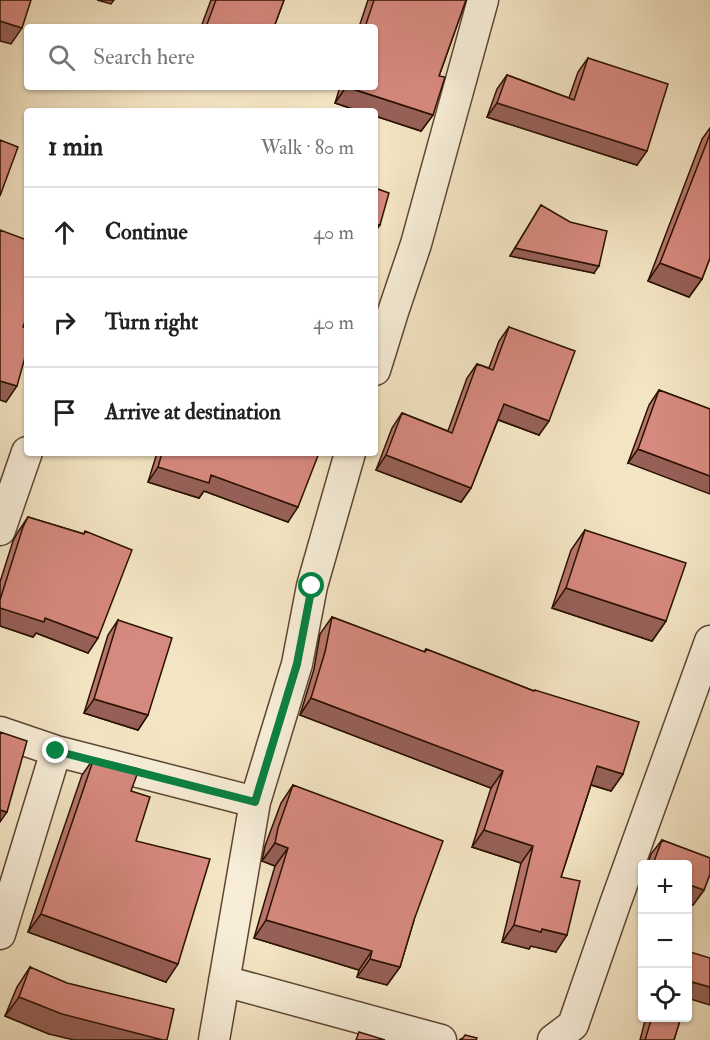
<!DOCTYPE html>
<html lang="en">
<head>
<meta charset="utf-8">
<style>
  body { margin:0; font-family:"IM FELL Double Pica",serif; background:#f2f2f2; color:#222 }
  .controls { position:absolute; right:18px; bottom:18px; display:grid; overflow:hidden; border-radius:6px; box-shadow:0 2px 4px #0004 }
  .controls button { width:54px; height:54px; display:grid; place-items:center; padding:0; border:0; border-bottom:2px solid #e0e0e0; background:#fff; color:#222; font:30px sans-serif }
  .stop { position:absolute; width:18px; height:18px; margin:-14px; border:4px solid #0b8043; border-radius:50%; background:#fff }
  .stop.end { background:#0b8043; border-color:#fff; box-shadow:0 2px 6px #0008 }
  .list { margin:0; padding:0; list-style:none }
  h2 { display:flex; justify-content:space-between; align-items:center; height:78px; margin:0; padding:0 24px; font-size:26px }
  h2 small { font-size:20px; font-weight:400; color:#767676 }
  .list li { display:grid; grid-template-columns:39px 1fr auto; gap:18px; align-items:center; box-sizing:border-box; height:90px; padding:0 24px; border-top:2px solid #e0e0e0 }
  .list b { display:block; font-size:22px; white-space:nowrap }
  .list em { font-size:20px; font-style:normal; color:#767676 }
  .icon { flex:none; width:33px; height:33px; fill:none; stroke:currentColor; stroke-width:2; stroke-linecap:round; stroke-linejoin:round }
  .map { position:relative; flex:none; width:710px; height:1040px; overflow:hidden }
  .search { position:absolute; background:#fff; box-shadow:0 2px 4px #0004; left:24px; top:24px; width:354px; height:66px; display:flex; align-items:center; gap:15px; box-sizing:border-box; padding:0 21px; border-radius:6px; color:#767676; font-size:22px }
  .panel { position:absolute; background:#fff; box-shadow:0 2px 4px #0004; left:24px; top:108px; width:354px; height:348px; border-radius:6px }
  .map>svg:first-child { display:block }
</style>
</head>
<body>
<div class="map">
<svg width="710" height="1040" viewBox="0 0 710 1040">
  <rect width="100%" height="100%" fill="#f3e4c3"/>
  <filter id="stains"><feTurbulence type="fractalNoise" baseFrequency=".00333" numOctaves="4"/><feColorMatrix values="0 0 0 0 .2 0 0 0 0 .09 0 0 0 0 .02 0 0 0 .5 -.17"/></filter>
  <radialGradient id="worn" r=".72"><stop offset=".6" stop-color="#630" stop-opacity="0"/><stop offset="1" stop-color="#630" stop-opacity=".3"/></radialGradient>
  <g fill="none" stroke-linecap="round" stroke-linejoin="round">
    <defs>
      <path id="street" d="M375,370L393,312L416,244L483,0
        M0,530L27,452
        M0,732L56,751L255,802
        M0,934L56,751
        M224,981L441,1040
        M214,1040L255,802L297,664L312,586L350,453
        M553,1040L573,1025L615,904L710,641"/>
    </defs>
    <!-- street casing -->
    <use href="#street" stroke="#5d4632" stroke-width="33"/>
    <!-- street -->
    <use href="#street" stroke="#f7edd8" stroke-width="30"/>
  </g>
  <!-- wall -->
  <path fill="#b8766c" stroke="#2b1102" stroke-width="1.5" d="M211,0H284L274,27H201Z
    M368,0H466L439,76L433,115L421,131L375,116V111H359L335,103L340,87H375V27H359Z
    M588,58L637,165L487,117L497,89L507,75L569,98L578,72Z
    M710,128V258L702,279L689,297L648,281L702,139Z
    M541,205L594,273L510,256Z
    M509,327L539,435L498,420L471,488L461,502L376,470L392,428L402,413L448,431L467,378L477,364L489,368L499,341Z
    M659,390L710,409L628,463L649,405Z
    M157,453H319L288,522L204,491L199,498L148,482Z
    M28,517L84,534L85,531L88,653L36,633L33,637L0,626V582L13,541L18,532Z
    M585,530L666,621L652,641L552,608L571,550Z
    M332,617L424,652L426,649L534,691L535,690L623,774L611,791L591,785L561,877L556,952L531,946L529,949L502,942L521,863L472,847L491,788L300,715L314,669L320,634Z
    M118,620L148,715L138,730L84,713L108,635Z
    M94,758L131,791L136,841L166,982L28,932L82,775Z
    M293,785L414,920L400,967L387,985L357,977L359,970L254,938L275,866L262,861L265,846L281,803Z
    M662,840L710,858V874L704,890L693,905L687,902V864H648L651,854Z
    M30,967L49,1034L5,1016L17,987Z
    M646,1017H681L674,1040H640Z"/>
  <!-- shaded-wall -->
  <path fill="#966058" stroke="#2b1102" stroke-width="1.5" d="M97,0H114L111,4Z
    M0,21L22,28L11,44L0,41Z
    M346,87L433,115L421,131L375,116V111H359L335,103Z
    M497,103L647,151L637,165L487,117Z
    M375,224L380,225L375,232Z
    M515,248L599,266L594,273L510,256Z
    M660,263L702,279L689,297L648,281Z
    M0,381L17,386L6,402L0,400Z
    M504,404L549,421L539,435L494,418Z
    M638,449L710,476V494L628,463Z
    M386,455L471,488L461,502L376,470Z
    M158,467L211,475L298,507L288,522L204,491L199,498L148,482Z
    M566,588L666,621L652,641L552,608Z
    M0,608L45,618L98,638L88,653L36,633L33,637L0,626Z
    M311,698L503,771L491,788L300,715Z
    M94,699L148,715L138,730L84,713Z
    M597,766L623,774L611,791L585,783Z
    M0,810L7,812L0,822Z
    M484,830L533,846L521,863L472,847Z
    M275,843L288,848L275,866L262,861Z
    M687,884L704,890L693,905L687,902Z
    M41,914L178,964L166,982L28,932Z
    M266,920L372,951L359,970L254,938Z
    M514,925L542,929L567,935L556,952L531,946L529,949L502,942Z
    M370,959L400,967L387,985L357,977Z
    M692,982L710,987V1005L687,998Z
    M19,997L163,1040H74L49,1034L5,1016Z"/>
  <!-- building -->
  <path fill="#d6897e" stroke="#2b1102" stroke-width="1.5" d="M0,0H31L22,28L0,21Z
    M216,0H284L274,27H206Z
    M374,0H466L439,76L445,77L433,115L347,87H375V27H365Z
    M588,58L668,84L647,151L497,103L507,75L574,100Z
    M710,134V258L702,279L660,263Z
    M0,140L18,147L0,196Z
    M375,188L389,193L380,225L375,224Z
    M541,205L570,222L607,231L599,266L515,248Z
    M0,230L27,240V316L23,327L27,328V350L17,386L0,381Z
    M509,327L575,351L549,421L504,404L471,488L386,455L402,413L452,433L477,364L493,370Z
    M659,390L710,409V476L638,449Z
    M162,453H319L298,507L211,475L209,483L158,467Z
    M28,517L84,534L85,531L132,550L98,638L45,618L44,622L0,608V600L23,527Z
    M585,530L686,563L666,621L566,588Z
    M332,617L425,652L426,649L534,691L535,690L639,722L623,774L597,766L561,877L580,881L567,935L542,929L541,932L514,925L533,846L484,830L503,771L311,698L325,652Z
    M118,620L172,638L148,715L94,699Z
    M0,732L27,741L7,812L0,810Z
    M94,758L139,769L131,791L150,797L136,841L210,859L178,964L41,914Z
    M293,785L443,841L414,920L400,967L370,959L372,951L266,920L288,848L275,843L278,828Z
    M662,840L710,858V874L704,890L687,884V864H653Z
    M687,951L710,958V987L692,982L687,997Z
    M30,967L67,983L174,1009L167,1040H163L62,1014L19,997Z
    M652,1017H681L674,1040H645Z
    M359,1032L385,1040H356Z
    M465,1035L477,1038L476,1040H459L463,1038Z"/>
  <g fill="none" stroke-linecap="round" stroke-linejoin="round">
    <!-- route -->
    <path stroke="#0b8043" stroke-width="8" d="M56,751L255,802L297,664L312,586"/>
  </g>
  <rect width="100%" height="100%" filter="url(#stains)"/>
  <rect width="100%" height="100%" fill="url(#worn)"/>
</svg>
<div class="controls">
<button>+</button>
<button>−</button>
<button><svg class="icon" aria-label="locate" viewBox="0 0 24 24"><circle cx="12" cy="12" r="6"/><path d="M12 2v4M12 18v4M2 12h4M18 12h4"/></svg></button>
</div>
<div class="stop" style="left:312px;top:586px"></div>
<div class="stop end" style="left:56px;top:751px"></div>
<div class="search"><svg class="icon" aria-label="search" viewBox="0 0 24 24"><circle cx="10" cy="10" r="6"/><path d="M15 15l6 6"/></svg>Search here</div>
<section class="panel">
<h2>1 min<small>Walk · 80 m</small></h2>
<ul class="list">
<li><svg class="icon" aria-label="ahead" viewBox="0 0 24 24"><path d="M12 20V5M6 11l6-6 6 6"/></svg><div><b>Continue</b></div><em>40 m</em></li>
<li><svg class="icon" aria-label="right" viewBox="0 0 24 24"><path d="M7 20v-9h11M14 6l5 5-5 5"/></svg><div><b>Turn right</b></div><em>40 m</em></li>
<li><svg class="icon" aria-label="arrive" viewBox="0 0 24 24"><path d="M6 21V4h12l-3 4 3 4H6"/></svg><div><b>Arrive at destination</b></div></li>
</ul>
</section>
</div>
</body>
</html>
